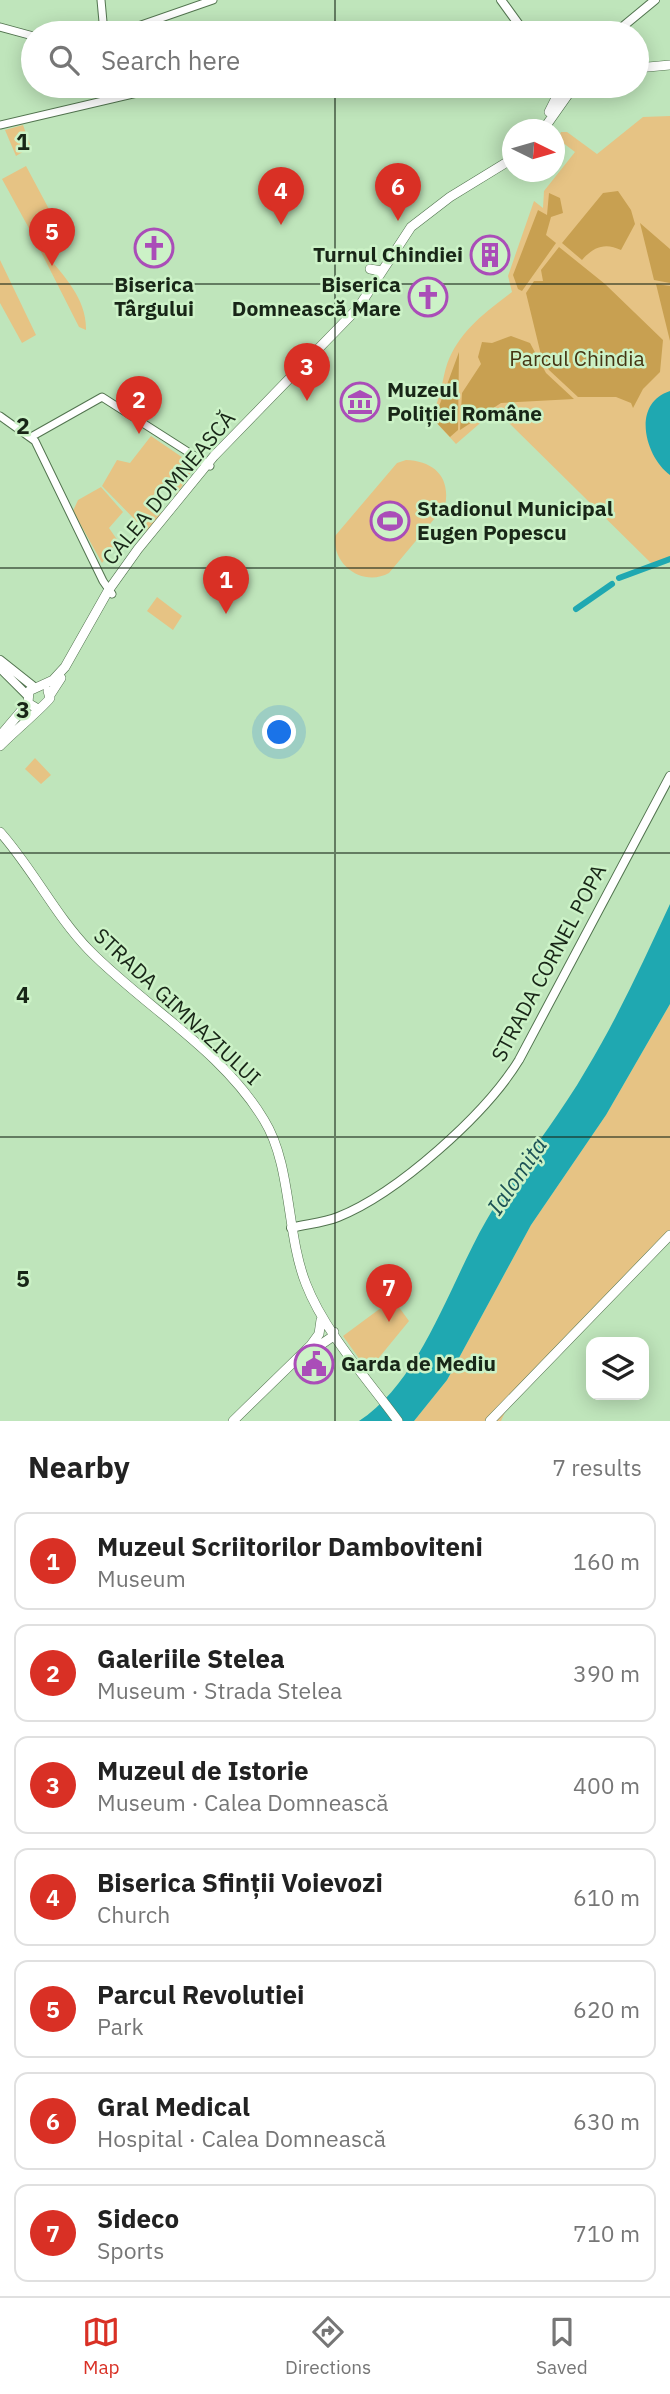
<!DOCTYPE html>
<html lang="en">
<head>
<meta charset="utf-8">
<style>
  body { margin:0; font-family:"IBM Plex Sans",sans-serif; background:#f2f2f2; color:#222 }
  .controls { position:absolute; right:21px; bottom:21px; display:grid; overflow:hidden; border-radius:14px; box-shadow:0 4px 18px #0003 }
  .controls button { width:63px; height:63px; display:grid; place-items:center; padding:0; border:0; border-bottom:2px solid #e0e0e0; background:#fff; color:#222; font:35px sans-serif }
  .compass { position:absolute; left:502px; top:119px; width:63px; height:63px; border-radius:50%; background:#fff; box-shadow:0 4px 18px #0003; rotate:95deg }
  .you { position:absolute; left:280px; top:733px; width:24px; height:24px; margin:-18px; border:5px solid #fff; border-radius:50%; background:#1a73e8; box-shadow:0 0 0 10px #1a73e833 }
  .badge { display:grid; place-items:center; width:46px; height:46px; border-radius:50%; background:#d93025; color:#fff; font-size:23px; font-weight:700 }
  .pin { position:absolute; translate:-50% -58px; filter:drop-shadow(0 2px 4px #0008) }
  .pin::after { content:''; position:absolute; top:37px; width:24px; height:21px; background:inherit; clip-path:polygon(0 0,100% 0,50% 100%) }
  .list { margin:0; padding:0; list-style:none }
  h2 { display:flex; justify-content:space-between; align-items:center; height:91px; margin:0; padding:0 28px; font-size:30px }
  h2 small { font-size:23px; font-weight:400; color:#767676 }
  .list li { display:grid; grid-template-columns:46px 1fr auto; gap:21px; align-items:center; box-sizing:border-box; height:98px; margin:0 14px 14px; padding:0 14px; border:2px solid #e0e0e0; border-radius:14px }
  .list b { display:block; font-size:26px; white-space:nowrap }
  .list p { margin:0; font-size:23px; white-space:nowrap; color:#767676 }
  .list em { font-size:23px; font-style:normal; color:#767676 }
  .icon { flex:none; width:38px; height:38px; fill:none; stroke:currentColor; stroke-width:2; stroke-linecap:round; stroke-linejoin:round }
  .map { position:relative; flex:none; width:670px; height:1421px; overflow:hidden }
  .search { position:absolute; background:#fff; box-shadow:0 4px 18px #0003; left:21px; right:21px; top:21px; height:77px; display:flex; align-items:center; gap:18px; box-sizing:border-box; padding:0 24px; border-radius:38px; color:#767676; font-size:26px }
  .sheet { height:875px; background:#fff }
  nav { display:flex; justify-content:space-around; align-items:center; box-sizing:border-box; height:98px; border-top:2px solid #e0e0e0; background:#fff; font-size:19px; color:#767676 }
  nav a { display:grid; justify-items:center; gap:4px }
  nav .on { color:#d93025 }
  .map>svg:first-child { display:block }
</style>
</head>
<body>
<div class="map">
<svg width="670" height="1421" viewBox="0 0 670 1421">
  <rect width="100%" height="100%" fill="#bfe5bb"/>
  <!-- green -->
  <path fill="#e6c384" d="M670,116V562L654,566L501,415L493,412L456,444L434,420L421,422C443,410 440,380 449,359C462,329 487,311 512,292L508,276L534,201L543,208L544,191L575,152L558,139L561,132H567L597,154L643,117Z
    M23,125L31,147L16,156L5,130Z
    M26,166L50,211V233L31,232L2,179Z
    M37,244C57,269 87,295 86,330L79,327Z
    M0,260L36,335L22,343L0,303Z
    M151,436L195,466L177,494L162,484L148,502L162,514L146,531L102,486L117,460L130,463Z
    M406,460C434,461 451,477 445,506L389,573C364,587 332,566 335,536L397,463Z
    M101,487L123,512L109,528L118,541L102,563L73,511L78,500Z
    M157,597L182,616L173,630L147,611Z
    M35,758L51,775L41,784L25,769Z
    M670,1004V1240L511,1399L501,1421H414L447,1380L531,1225L606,1115Z
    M393,1299L409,1321L368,1371L343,1336Z"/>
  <!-- forest -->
  <path fill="#c8a051" d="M618,191L631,210L635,224L621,250C605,242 593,247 582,260L562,243L603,193Z
    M549,193L560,198L563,213L551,217L546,235L556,243L522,291L518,289L513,275L538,210L547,215Z
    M640,223L670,249V283L654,280Z
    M559,247L605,284L663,340L660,372L643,389L633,408L631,403L616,397H578L549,370L542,359L526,293L534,281H543L541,270Z
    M656,284L670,286V341Z
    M511,336L530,343L546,373L574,399L501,403L460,430L462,393L481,364L478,357L482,342L492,343Z
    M459,352L458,430L450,437L434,420Z"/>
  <!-- water -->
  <path fill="#1fa8b1" d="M670,391V475C646,458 630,404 670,391Z
    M670,904V1004L606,1115L531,1225L447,1380L414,1421H359C421,1381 450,1283 486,1221C516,1169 556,1122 586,1070C618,1017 644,960 670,904Z"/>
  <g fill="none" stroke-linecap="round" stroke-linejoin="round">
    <!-- canal -->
    <path stroke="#1fa8b1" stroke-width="6" d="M619,578L670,559
      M576,609L612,584"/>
    <defs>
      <path id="tertiary" d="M101,0L104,33
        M0,27L33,36
        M118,33L213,0
        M104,86L105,99
        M277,86L310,88L333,86
        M0,125L167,86
        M0,416L35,441L103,581L112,594
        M31,437L102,397L210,466"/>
      <path id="secondary" d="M501,0L525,33
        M615,33L655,0
        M0,660L34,687
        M0,668L27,695
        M291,1228C306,1224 323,1223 338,1217C398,1193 486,1114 519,1060L670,776"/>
      <path id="primary" d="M637,68L670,65
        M549,112L562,86
        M543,130L574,86
        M370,269L382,271
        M50,695L61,678
        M38,709L28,703L29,691L53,680L65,667L108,591L138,549L214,456L358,308L411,227L450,197L512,159
        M0,736L28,703
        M0,746C9,736 48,703 50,698L48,691
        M0,832C33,869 55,915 89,950C146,1008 222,1050 264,1120C292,1165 286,1234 306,1284C324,1331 368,1380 398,1421
        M310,1352L332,1337L334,1332
        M233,1421L311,1345L319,1334L321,1320
        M490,1421L670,1235"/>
    </defs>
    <!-- tertiary casing -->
    <use href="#tertiary" stroke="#52744f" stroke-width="9"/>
    <!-- secondary casing -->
    <use href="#secondary" stroke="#52744f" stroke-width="10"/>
    <!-- primary casing -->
    <use href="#primary" stroke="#52744f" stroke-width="10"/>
    <!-- tertiary -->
    <use href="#tertiary" stroke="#fff" stroke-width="7"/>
    <!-- secondary -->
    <use href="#secondary" stroke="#fff" stroke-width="8"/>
    <!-- primary -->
    <use href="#primary" stroke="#fff" stroke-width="9"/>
  </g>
  <!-- grid -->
  <path fill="none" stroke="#182617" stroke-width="2" stroke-opacity="0.55" d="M335,0V33M335,86V1421M0,284H670M0,568H670M0,853H670M0,1137H670"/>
  <!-- icons -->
  <defs>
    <symbol id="church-ring" viewBox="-11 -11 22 22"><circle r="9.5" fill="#ccf2c7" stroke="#aa4db8" stroke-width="1.5"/><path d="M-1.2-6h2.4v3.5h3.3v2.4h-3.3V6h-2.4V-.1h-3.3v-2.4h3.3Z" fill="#aa4db8"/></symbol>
    <symbol id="building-ring" viewBox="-11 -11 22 22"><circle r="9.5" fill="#ccf2c7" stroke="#aa4db8" stroke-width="1.5"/><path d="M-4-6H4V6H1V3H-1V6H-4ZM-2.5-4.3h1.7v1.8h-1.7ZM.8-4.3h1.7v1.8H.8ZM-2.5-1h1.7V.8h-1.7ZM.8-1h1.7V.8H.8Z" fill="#aa4db8"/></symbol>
    <symbol id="museum-ring" viewBox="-11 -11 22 22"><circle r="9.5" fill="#ccf2c7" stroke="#aa4db8" stroke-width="1.5"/><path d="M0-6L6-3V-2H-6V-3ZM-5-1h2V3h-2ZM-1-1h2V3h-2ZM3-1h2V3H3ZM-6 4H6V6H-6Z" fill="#aa4db8"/></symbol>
    <symbol id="stadium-ring" viewBox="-11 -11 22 22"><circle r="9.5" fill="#ccf2c7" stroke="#aa4db8" stroke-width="1.5"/><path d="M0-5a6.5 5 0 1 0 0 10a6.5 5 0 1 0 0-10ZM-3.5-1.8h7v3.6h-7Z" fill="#aa4db8"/></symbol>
    <symbol id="civic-ring" viewBox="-11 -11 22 22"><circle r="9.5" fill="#ccf2c7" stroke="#aa4db8" stroke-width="1.5"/><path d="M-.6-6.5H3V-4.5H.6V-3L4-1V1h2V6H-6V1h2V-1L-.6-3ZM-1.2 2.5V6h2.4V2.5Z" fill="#aa4db8"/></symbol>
  </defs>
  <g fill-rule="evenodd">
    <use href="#church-ring" x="132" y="226" width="44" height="44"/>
    <use href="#building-ring" x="468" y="233" width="44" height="44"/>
    <use href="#church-ring" x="406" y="275" width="44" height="44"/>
    <use href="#museum-ring" x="338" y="380" width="44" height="44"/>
    <use href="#stadium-ring" x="368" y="499" width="44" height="44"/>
    <use href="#civic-ring" x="292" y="1342" width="44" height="44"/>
  </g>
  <g text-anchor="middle" stroke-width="5" stroke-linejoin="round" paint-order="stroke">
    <!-- poi labels -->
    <g font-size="21" font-weight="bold" fill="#182617" stroke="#ccf2c7" text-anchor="start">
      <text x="463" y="262" text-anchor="end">Turnul Chindiei</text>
      <text x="154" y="292" text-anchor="middle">Biserica<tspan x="154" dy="24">Târgului</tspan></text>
      <text x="401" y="292" text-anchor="end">Biserica<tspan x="401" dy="24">Domnească Mare</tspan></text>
      <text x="387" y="397">Muzeul<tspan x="387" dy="24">Poliției Române</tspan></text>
      <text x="417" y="516">Stadionul Municipal<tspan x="417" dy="24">Eugen Popescu</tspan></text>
      <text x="341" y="1371">Garda de Mediu</text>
    </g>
    <!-- park labels -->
    <g font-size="21" fill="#453412" stroke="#ccf2c7">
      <text x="577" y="366">Parcul Chindia</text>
    </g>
    <!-- street labels -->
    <g font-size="21" fill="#182617" stroke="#ccf2c7">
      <text transform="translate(169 488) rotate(-50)" y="7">CALEA DOMNEASCĂ</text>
      <text transform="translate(549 963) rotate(-62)" y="7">STRADA CORNEL POPA</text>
      <text transform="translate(177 1007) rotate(43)" y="7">STRADA GIMNAZIULUI</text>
    </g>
    <!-- water labels -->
    <g font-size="23" font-style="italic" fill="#1d5256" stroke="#ccf2c7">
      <text transform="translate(517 1176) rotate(-56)" y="8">Ialomița</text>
    </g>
  </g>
  <g font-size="23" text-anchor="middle" font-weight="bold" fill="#182617" stroke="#ccf2c7" stroke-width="5" stroke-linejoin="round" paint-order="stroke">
    <text x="23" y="150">1</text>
    <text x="23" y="434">2</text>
    <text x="23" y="718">3</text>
    <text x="23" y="1003">4</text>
    <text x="23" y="1287">5</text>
  </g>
</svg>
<div class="controls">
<button><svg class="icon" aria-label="layers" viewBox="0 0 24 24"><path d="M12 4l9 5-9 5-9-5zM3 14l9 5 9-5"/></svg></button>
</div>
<svg class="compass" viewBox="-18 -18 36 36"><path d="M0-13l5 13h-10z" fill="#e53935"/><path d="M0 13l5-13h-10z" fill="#767676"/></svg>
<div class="you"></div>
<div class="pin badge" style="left:226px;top:614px">1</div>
<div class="pin badge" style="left:139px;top:434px">2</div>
<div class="pin badge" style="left:307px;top:401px">3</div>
<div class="pin badge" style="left:281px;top:225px">4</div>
<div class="pin badge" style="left:52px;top:266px">5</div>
<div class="pin badge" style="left:398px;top:221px">6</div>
<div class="pin badge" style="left:389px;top:1322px">7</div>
<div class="search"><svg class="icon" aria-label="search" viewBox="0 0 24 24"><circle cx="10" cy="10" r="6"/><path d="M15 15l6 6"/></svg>Search here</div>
</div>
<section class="sheet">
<h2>Nearby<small>7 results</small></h2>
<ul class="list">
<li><span class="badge">1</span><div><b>Muzeul Scriitorilor Damboviteni</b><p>Museum</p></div><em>160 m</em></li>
<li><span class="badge">2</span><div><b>Galeriile Stelea</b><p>Museum · Strada Stelea</p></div><em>390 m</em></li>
<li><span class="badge">3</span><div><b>Muzeul de Istorie</b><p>Museum · Calea Domnească</p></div><em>400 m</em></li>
<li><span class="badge">4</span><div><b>Biserica Sfinții Voievozi</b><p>Church</p></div><em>610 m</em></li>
<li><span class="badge">5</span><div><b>Parcul Revolutiei</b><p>Park</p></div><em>620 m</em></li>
<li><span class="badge">6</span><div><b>Gral Medical</b><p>Hospital · Calea Domnească</p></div><em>630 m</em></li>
<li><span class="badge">7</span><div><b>Sideco</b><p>Sports</p></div><em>710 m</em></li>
</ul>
</section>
<nav>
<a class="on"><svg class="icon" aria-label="map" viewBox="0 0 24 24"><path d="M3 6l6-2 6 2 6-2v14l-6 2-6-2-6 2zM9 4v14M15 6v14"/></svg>Map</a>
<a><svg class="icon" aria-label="directions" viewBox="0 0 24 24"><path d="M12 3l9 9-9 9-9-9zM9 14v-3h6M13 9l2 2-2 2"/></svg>Directions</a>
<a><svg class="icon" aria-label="saved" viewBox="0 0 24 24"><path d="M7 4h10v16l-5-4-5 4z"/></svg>Saved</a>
</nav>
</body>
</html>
